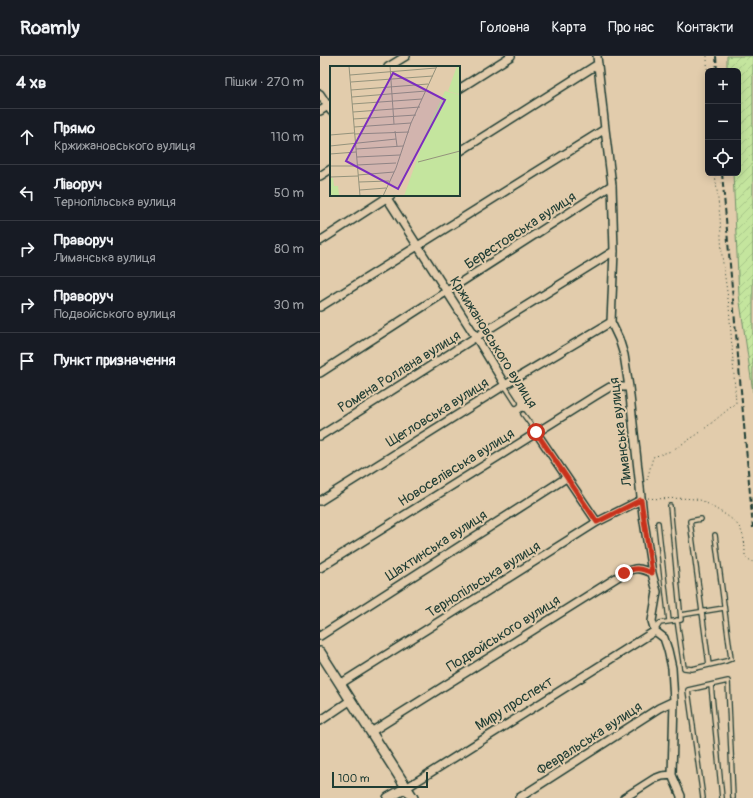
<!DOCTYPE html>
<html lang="uk">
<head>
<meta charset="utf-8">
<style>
  body { margin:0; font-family:Pangolin,sans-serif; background:#242831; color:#f1f3f6 }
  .controls { position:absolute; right:12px; top:12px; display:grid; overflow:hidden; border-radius:6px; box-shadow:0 2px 10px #0003 }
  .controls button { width:36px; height:36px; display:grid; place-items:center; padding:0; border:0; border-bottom:1px solid #363941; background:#171b24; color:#f1f3f6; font:20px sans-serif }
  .scale { position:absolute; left:12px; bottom:10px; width:96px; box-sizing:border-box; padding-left:4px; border:2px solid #1f3d34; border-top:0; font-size:11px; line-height:14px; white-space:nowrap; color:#1f3d34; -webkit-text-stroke:3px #e2ccac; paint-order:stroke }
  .stop { position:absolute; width:12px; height:12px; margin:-9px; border:3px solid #c8321e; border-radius:50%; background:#fff }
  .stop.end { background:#c8321e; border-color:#fff; box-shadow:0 1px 4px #0008 }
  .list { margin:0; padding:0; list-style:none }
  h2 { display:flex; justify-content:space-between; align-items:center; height:52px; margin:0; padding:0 16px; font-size:17px }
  h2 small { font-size:13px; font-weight:400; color:#9ea1a6 }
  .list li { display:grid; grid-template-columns:26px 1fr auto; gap:12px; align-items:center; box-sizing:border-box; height:56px; padding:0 16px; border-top:1px solid #363941 }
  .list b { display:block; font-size:15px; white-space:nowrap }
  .list p { margin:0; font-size:13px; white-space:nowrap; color:#9ea1a6 }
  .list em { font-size:13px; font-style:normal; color:#9ea1a6 }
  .icon { flex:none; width:22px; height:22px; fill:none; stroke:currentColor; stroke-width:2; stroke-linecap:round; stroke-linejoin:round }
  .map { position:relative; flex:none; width:433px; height:742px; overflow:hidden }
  header { display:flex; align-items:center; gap:24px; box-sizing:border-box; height:56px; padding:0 20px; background:#171b24; border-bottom:1px solid #363941 }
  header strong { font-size:19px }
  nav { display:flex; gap:22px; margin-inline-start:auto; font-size:14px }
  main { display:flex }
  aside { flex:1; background:#171b24 }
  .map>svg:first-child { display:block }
</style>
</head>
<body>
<header>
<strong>Roamly</strong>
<nav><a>Головна</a><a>Карта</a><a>Про нас</a><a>Контакти</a></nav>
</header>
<main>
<aside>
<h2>4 хв<small>Пішки · 270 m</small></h2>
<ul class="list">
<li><svg class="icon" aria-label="ahead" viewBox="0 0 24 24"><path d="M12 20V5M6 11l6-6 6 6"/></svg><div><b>Прямо</b><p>Кржижановського вулиця</p></div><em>110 m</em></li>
<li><svg class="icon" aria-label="left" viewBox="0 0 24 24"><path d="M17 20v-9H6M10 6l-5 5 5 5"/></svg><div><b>Ліворуч</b><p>Тернопільська вулиця</p></div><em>50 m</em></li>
<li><svg class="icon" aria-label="right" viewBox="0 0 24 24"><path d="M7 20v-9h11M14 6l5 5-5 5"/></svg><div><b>Праворуч</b><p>Лиманська вулиця</p></div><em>80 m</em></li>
<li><svg class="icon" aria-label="right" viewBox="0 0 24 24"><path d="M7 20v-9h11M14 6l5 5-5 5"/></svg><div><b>Праворуч</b><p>Подвойського вулиця</p></div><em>30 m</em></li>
<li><svg class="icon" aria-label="arrive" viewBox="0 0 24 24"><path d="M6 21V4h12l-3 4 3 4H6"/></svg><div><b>Пункт призначення</b></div></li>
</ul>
</aside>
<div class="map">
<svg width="433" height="742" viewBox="0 0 433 742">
  <defs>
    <pattern id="garden-furrows" width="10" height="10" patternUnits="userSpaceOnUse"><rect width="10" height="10" fill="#c4e59e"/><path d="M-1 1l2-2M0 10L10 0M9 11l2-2" fill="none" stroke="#a8c589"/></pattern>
  </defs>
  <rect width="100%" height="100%" fill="#e2ccac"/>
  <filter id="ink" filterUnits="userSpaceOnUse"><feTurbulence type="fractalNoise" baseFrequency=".025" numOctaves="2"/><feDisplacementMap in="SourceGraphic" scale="8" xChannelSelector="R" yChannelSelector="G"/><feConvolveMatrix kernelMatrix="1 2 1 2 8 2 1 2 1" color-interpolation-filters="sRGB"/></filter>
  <g filter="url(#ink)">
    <!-- garden -->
    <path fill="url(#garden-furrows)" stroke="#729169" d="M407,0H433V336L419,239L413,117H418V15H407Z"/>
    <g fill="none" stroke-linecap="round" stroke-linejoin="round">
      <defs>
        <path id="service" d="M185,330L196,347
          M203,358L216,376
          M381,463L370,465L389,609
          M338,467L349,565
          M361,559L404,552
          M357,564L364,612L372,613L406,605L411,603L395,479
          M335,575L340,567L361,564L350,450
          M391,629L402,742
          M383,742L368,634L408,625L413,742"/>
        <path id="minor" d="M277,0L285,73L292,129L294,195L291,266L299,283L304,299L309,331L323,459L332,517L337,536L332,565L335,575L344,582L348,594L352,612L354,645L352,719L361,740V742
          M68,11L86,0
          M139,33L191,0
          M0,38L11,55
          M0,55L11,48
          M139,96L278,8
          M0,120L11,113
          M65,139L156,281L185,329
          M0,185L71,139
          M0,251L285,73
          M0,317L292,129
          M216,376L277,466
          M0,380L156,281L294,195
          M0,445L185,329L291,266
          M0,512L275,340L290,331H309
          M0,580L246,422
          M20,628L277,466L321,444
          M0,665L31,644
          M51,676L304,517C316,511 320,512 332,517
          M86,732L335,575
          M199,742L339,652L354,645
          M304,742L334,723L342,720L352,719"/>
        <path id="secondary" d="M0,596L93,742
          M68,742L86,732"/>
      </defs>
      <!-- service casing -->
      <use href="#service" stroke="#1f3d34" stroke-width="6"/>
      <!-- minor casing -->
      <use href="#minor" stroke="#1f3d34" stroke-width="10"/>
      <!-- secondary casing -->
      <use href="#secondary" stroke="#1f3d34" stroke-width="12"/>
      <!-- path -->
      <path stroke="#1f3d34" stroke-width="1" stroke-dasharray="1 3" stroke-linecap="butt" d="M387,0L388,47
        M327,424L333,401L351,395L378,378L416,347L409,250L402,200L400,161L395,117
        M328,442C343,444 358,441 374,443C382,443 389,449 396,453C406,459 420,466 423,480C425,487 425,494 425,501L433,506"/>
      <!-- service -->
      <use href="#service" stroke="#e2ccac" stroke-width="3.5"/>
      <!-- minor -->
      <use href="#minor" stroke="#e2ccac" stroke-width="7"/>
      <!-- secondary -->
      <use href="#secondary" stroke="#e2ccac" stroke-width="9"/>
      <!-- rail -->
      <path stroke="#1f3d34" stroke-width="2" stroke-dasharray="6 3" stroke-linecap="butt" d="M396,0L397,15
        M402,117L433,472"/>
    </g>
  </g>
  <g fill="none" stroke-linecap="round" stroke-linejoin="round" filter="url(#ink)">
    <!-- route -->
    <path stroke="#c8321e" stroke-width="5" d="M216,376L277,466L321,444L332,517C320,512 315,511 304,517"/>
  </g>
  <g text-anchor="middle" stroke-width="4" stroke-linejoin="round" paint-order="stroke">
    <!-- street labels -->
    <g font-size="14" fill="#1f3d34" stroke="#e2ccac">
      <text transform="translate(200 174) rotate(-33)" y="5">Берестовська вулиця</text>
      <text transform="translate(174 286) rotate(58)" y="5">Кржижановського вулиця</text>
      <text transform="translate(79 315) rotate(-32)" y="5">Ромена Роллана вулиця</text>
      <text transform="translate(117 356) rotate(-32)" y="5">Щегловська вулиця</text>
      <text transform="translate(300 376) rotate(-97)" y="5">Лиманська вулиця</text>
      <text transform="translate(136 411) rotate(-32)" y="5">Новоселівська вулиця</text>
      <text transform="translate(116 489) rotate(-33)" y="5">Шахтинська вулиця</text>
      <text transform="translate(163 523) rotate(-32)" y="5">Тернопільська вулиця</text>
      <text transform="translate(183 577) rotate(-32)" y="5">Подвойського вулиця</text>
      <text transform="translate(194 647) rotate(-32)" y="5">Миру проспект</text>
      <text transform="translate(269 682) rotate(-33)" y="5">Февральська вулиця</text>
    </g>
  </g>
  <!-- overview -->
  <g transform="translate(10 10)">
    <rect width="130" height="130" fill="#e2ccac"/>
    <path d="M127,0H130V27L127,28L118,25Z" fill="#c4e59e"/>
    <path d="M0,112H3L4,120H8L9,129L0,130Z" fill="#c4e59e"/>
    <path d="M115,25L130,29V127L126,130H74L98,62Z" fill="#c4e59e"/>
    <path fill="none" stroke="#94937c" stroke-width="1" d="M19,0L30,130M60,0L64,58M20,9L106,2M21,16L103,10M21,24L98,18M22,31L96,25M22,38L92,33M23,46L90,41M23,53L86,49M24,61L81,57M65,65L67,80M24,68L79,66M0,69L24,67M0,80L66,73M26,83L73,80M0,88L26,86M27,91L70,89M88,96L130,85M27,99L66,97M0,100H27M28,109L64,106M0,111L28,110M29,116L59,115M30,124L56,122M53,130L66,102L81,57L107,0"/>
    <path fill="#7b2cbf" fill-opacity="0.15" stroke="#7b2cbf" stroke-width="2" d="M63,7L115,34L68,123L16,95Z"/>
    <rect width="130" height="130" fill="none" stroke="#1f3d34" stroke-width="2"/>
  </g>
</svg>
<div class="controls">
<button>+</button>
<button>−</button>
<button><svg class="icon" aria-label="locate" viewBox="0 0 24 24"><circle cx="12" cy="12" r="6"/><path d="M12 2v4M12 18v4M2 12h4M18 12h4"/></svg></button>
</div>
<div class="scale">100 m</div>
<div class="stop" style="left:216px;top:376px"></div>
<div class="stop end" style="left:304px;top:517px"></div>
</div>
</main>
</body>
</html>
